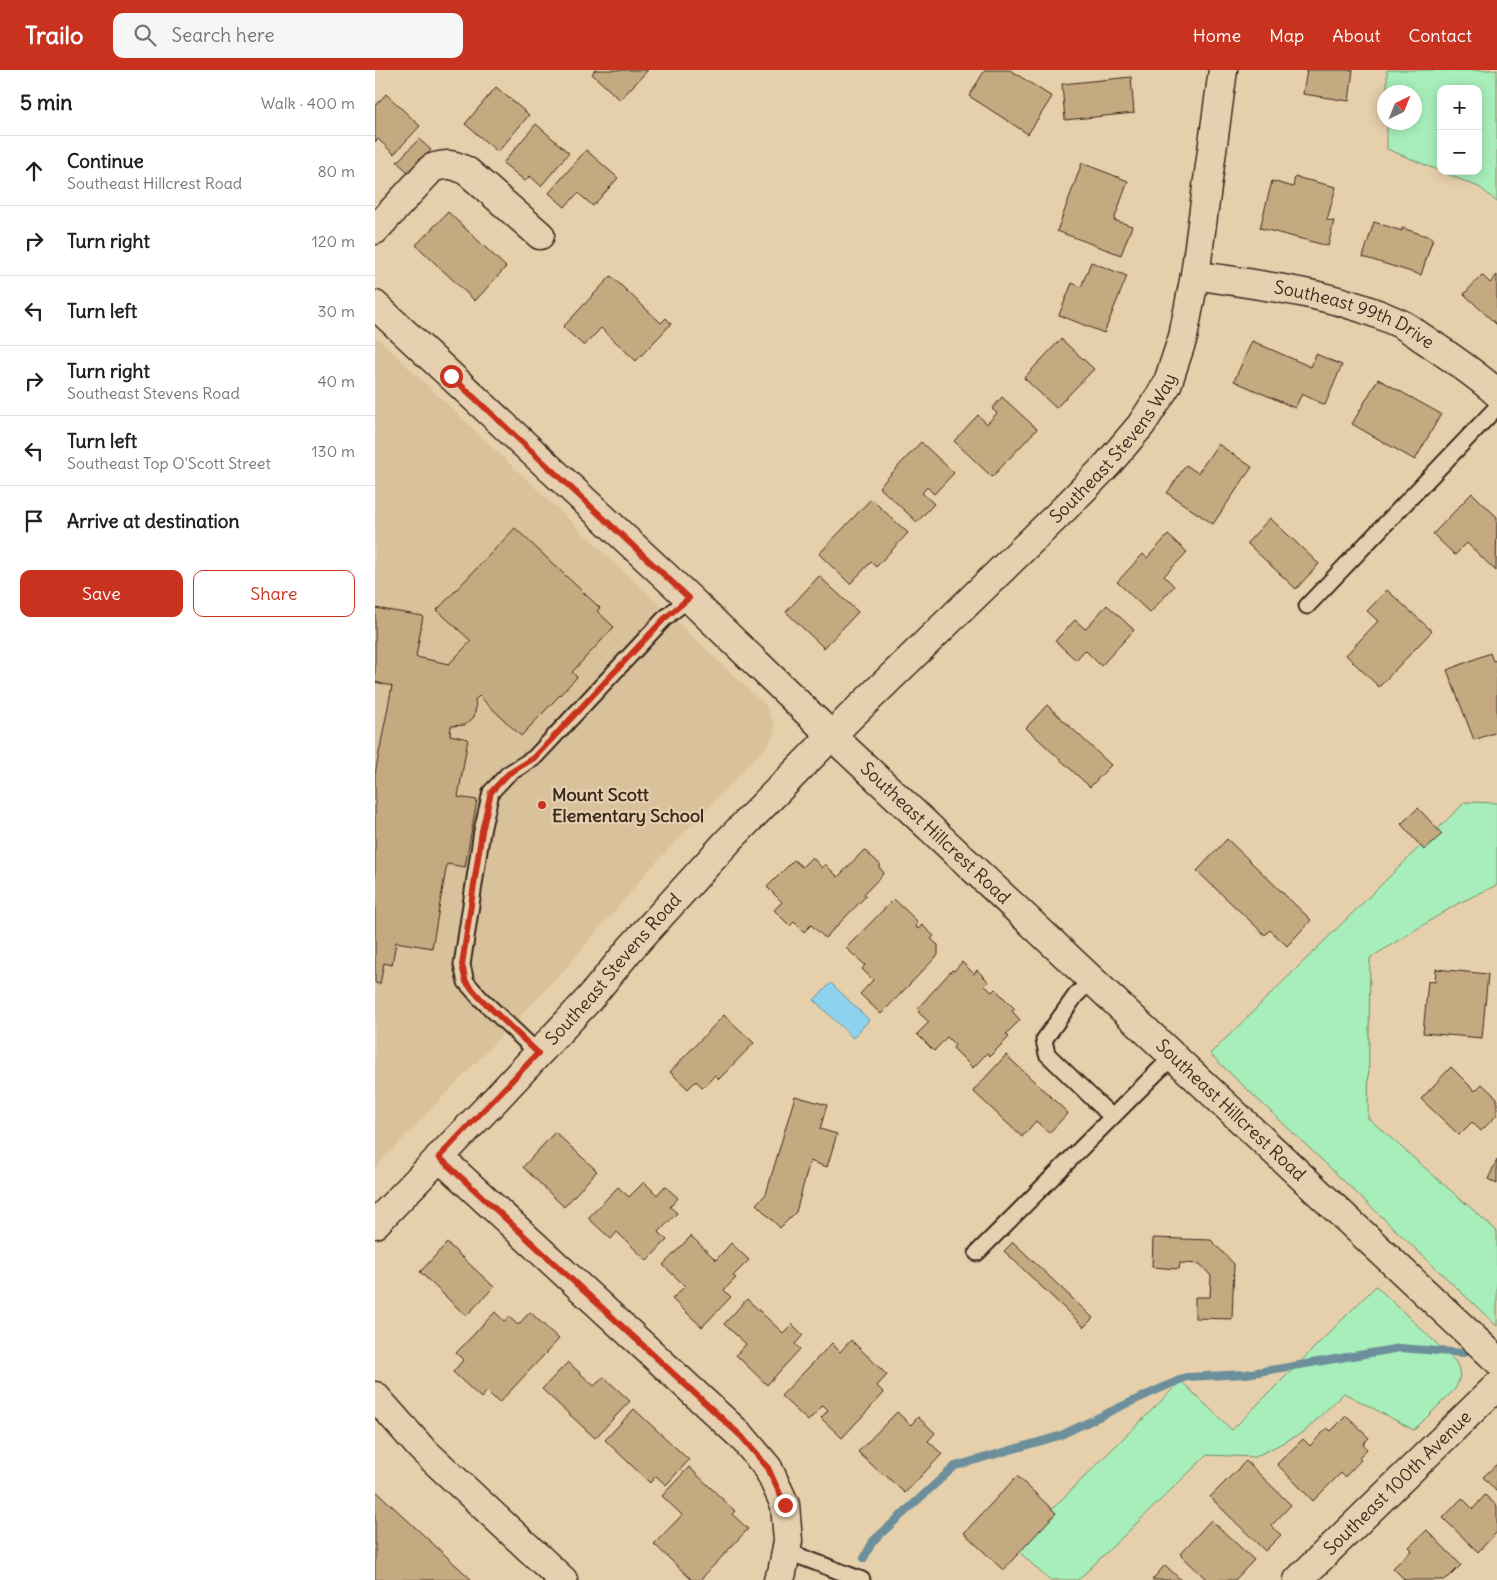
<!DOCTYPE html>
<html lang="en">
<head>
<meta charset="utf-8">
<style>
  body { margin:0; font-family:Delius,sans-serif; background:#f6f6f6; color:#202124 }
  .controls { position:absolute; right:15px; top:15px; display:grid; overflow:hidden; border-radius:10px; box-shadow:0 2px 12px #0003 }
  .controls button { width:45px; height:45px; display:grid; place-items:center; padding:0; border:0; border-bottom:1px solid #e0e0e0; background:#fff; color:#202124; font:25px sans-serif }
  .compass { position:absolute; left:1002px; top:15px; width:45px; height:45px; border-radius:50%; background:#fff; box-shadow:0 2px 12px #0003; rotate:43deg }
  .stop { position:absolute; width:15px; height:15px; margin:-11px; border:4px solid #c8321e; border-radius:50%; background:#fff }
  .stop.end { background:#c8321e; border-color:#fff; box-shadow:0 1px 5px #0008 }
  .list { margin:0; padding:0; list-style:none }
  h2 { display:flex; justify-content:space-between; align-items:center; height:65px; margin:0; padding:0 20px; font-size:21px }
  h2 small { font-size:16px; font-weight:400; color:#757577 }
  .list li { display:grid; grid-template-columns:32px 1fr auto; gap:15px; align-items:center; box-sizing:border-box; height:70px; padding:0 20px; border-top:1px solid #e0e0e0 }
  .list b { display:block; font-size:19px; white-space:nowrap }
  .list p { margin:0; font-size:16px; white-space:nowrap; color:#757577 }
  .list em { font-size:16px; font-style:normal; color:#757577 }
  .actions { display:flex; gap:10px; padding:15px 20px }
  .actions a { flex:1; padding:11px 0; border:1px solid #c8321e; border-radius:10px; text-align:center; font-size:18px; color:#c8321e }
  .actions .main { background:#c8321e; color:#fff }
  .icon { flex:none; width:28px; height:28px; fill:none; stroke:currentColor; stroke-width:2; stroke-linecap:round; stroke-linejoin:round }
  .map { position:relative; flex:none; width:1122px; height:1510px; overflow:hidden }
  header { display:flex; align-items:center; gap:30px; box-sizing:border-box; height:70px; padding:0 25px; background:#c8321e; color:#fff }
  header strong { font-size:24px }
  nav { display:flex; gap:28px; margin-inline-start:auto; font-size:18px }
  .search { width:350px; height:45px; background:#f6f6f6; display:flex; align-items:center; gap:12px; box-sizing:border-box; padding:0 18px; border-radius:10px; color:#757577; font-size:19px }
  main { display:flex }
  aside { flex:1; background:#fff }
  .map>svg:first-child { display:block }
</style>
</head>
<body>
<header>
<strong>Trailo</strong>
<div class="search"><svg class="icon" aria-label="search" viewBox="0 0 24 24"><circle cx="10" cy="10" r="6"/><path d="M15 15l6 6"/></svg>Search here</div>
<nav><a>Home</a><a>Map</a><a>About</a><a>Contact</a></nav>
</header>
<main>
<aside>
<h2>5 min<small>Walk · 400 m</small></h2>
<ul class="list">
<li><svg class="icon" aria-label="ahead" viewBox="0 0 24 24"><path d="M12 20V5M6 11l6-6 6 6"/></svg><div><b>Continue</b><p>Southeast Hillcrest Road</p></div><em>80 m</em></li>
<li><svg class="icon" aria-label="right" viewBox="0 0 24 24"><path d="M7 20v-9h11M14 6l5 5-5 5"/></svg><div><b>Turn right</b></div><em>120 m</em></li>
<li><svg class="icon" aria-label="left" viewBox="0 0 24 24"><path d="M17 20v-9H6M10 6l-5 5 5 5"/></svg><div><b>Turn left</b></div><em>30 m</em></li>
<li><svg class="icon" aria-label="right" viewBox="0 0 24 24"><path d="M7 20v-9h11M14 6l5 5-5 5"/></svg><div><b>Turn right</b><p>Southeast Stevens Road</p></div><em>40 m</em></li>
<li><svg class="icon" aria-label="left" viewBox="0 0 24 24"><path d="M17 20v-9H6M10 6l-5 5 5 5"/></svg><div><b>Turn left</b><p>Southeast Top O'Scott Street</p></div><em>130 m</em></li>
<li><svg class="icon" aria-label="arrive" viewBox="0 0 24 24"><path d="M6 21V4h12l-3 4 3 4H6"/></svg><div><b>Arrive at destination</b></div></li>
</ul>
<div class="actions"><a class="main">Save</a><a>Share</a></div>
</aside>
<div class="map">
<svg width="1122" height="1510" viewBox="0 0 1122 1510">
  <rect width="100%" height="100%" fill="#e6cfab"/>
  <filter id="ink" filterUnits="userSpaceOnUse"><feTurbulence type="fractalNoise" baseFrequency=".02" numOctaves="2"/><feDisplacementMap in="SourceGraphic" scale="10" xChannelSelector="R" yChannelSelector="G"/><feConvolveMatrix kernelMatrix="1 2 1 2 8 2 1 2 1" color-interpolation-filters="sRGB"/></filter>
  <g filter="url(#ink)">
    <!-- built -->
    <path fill="#d9c19b" d="M0,266L391,636L400,656L396,671L274,800L193,896L0,1098Z"/>
    <!-- green -->
    <path fill="#a7eebb" stroke="#718c6c" fill-rule="evenodd" d="M1012,0H1122V132L1106,118L1012,79V53L1040,52V22H1012ZM1066,19H1103V101H1066Z
      M1090,732L1122,733V815L1082,834L995,888L993,1048L1122,1161V1256L835,984Z
      M1001,1216L1080,1291C1086,1301 1086,1309 1080,1319L1039,1360L969,1323L929,1362L880,1387L832,1385L703,1510H674L639,1477L806,1311L857,1360Z"/>
    <!-- water -->
    <path fill="#8dd3ee" stroke="#6c8f9b" d="M456,913L494,950L478,968L439,930Z"/>
    <g fill="none" stroke-linecap="round" stroke-linejoin="round">
      <!-- stream -->
      <path stroke="#6c8f9b" stroke-width="8" d="M489,1488L498,1471L580,1396L684,1366L749,1335L811,1307L871,1304L1025,1278L1089,1283"/>
    </g>
    <!-- building -->
    <path fill="#c5a981" stroke="#3b2a1e" d="M220,0H273L245,30L217,4Z
      M610,0H635L677,27L653,64L594,26Z
      M932,0H978L974,31L928,24Z
      M756,7L759,43L690,50L687,14Z
      M121,17L154,45L123,82L90,54Z
      M11,24L45,56L19,84L3,69L0,72V36Z
      M161,54L194,83L166,116L155,106L150,111L128,93Z
      M44,69L56,80L34,103L22,92Z
      M211,80L243,108L218,136L203,123L190,137L174,123Z
      M707,93L753,111L739,150L757,156L746,185L682,161Z
      M920,107L961,117L952,150L959,151L953,176L885,158L897,111L918,117Z
      M73,142L131,197L100,231L41,175Z
      M999,152L1027,161V158L1058,168L1046,205L988,187Z
      M716,192L752,206L729,263L684,245L697,213L706,217Z
      M1107,205L1115,213L1122,205V255L1089,224Z
      M236,206L286,253L291,248L296,254L261,291L226,258L209,276L188,257Z
      M686,269L719,299L681,338L649,308Z
      M877,271L936,297L941,284L967,295L950,335L927,324L920,338L859,311Z
      M1003,309L1066,344L1040,390L977,354Z
      M627,327L662,359L617,407L579,371L603,345L612,354L622,343L617,339Z
      M546,372L579,403L559,424L552,417L547,423L559,434L542,452L504,417Z
      M843,374L877,397L838,454L792,423L811,395L823,403Z
      M1097,423L1122,447L1121,501L1092,473L1080,485L1058,464Z
      M496,429L533,463L501,497L496,492L475,514L444,484Z
      M895,448L944,494L921,519L872,473Z
      M140,458L225,538L222,541L239,557L197,602L202,607L146,666L104,626L100,630L101,637L99,647L90,655L76,656L75,665L93,669L83,727L102,730L90,797L72,794L57,878L21,872L17,895L9,893L5,914L0,913V704L17,616L0,612V538L48,546L41,587L74,594L96,571L62,540Z
      M793,465L812,482L789,506L799,516L775,543L742,512L768,484L772,488Z
      M444,506L483,542L449,578L411,542Z
      M1012,520L1057,561L1004,617L971,585L1003,551L992,541Z
      M732,535L759,560L726,596L710,580L701,590L680,571L700,550L710,559Z
      M1115,583L1118,591L1122,590V662L1099,670L1072,600Z
      M672,635L736,695L715,717L651,658Z
      M1043,738L1067,764L1049,780L1026,754Z
      M852,769L936,850L912,876L895,860L890,865L822,801Z
      M489,780L506,795L504,797L509,803L489,824L491,826L450,868L436,855L429,862L419,852L415,856L399,840L407,832L392,817L419,790L427,797L437,787L447,798L450,794L463,807Z
      M519,829L542,851L541,852L543,854L541,857L543,859L547,855L559,866L556,869L563,875V885L506,944L485,924L498,910L487,899L490,895L471,878Z
      M587,892L599,904L602,900L614,912L610,916L617,922L620,919L640,939L637,941L645,950L631,964L634,967L615,986L612,983L598,998L578,978L580,975L572,967L559,981L542,964L554,952L543,942L545,940L543,938L577,900L579,901Z
      M1061,899L1113,904L1107,968L1048,963L1053,911L1060,912Z
      M349,945L379,973L344,1009L340,1005L328,1018L321,1011L313,1019L295,1002Z
      M631,985L693,1043L674,1063L661,1051L647,1067L598,1021Z
      M1076,997L1100,1021L1107,1014L1122,1028V1045L1106,1061L1097,1052L1084,1065L1046,1029Z
      M420,1026L452,1035L445,1059L462,1064L452,1097L435,1091L421,1142L405,1158L381,1134L391,1124Z
      M180,1062L222,1101L189,1137L148,1097Z
      M1122,1090V1114L1113,1109Z
      M269,1112L282,1125L290,1116L303,1128L295,1137L302,1143L284,1162L292,1170L272,1191L242,1162L236,1169L213,1148L243,1117L254,1127Z
      M316,1166L341,1190L356,1173L374,1190L358,1206L361,1208L349,1220L356,1227L327,1257L297,1229L310,1216L288,1195Z
      M778,1168L836,1170L859,1194L857,1249L820,1248V1227H835L836,1206L825,1194L805,1193L804,1199L777,1197Z
      M638,1172L718,1248L709,1257L629,1181Z
      M72,1173L119,1217L91,1246L45,1202Z
      M372,1229L408,1263L417,1254L428,1265L420,1274L425,1279L392,1315L361,1285L371,1274L349,1254Z
      M120,1242L129,1251L134,1247L143,1255L155,1242L184,1269L124,1333L112,1321L106,1328L78,1302L88,1290L81,1283Z
      M476,1270L512,1305L502,1316L509,1323L467,1368L446,1348L453,1340L448,1335L433,1351L406,1326L457,1273L465,1282Z
      M193,1292L219,1316L229,1307L255,1331L220,1368L167,1319Z
      M259,1339L314,1390L291,1415L281,1406L275,1413L230,1370Z
      M522,1342L536,1355L543,1347L560,1363L553,1371L567,1384L530,1423L509,1404L508,1405L483,1382Z
      M971,1346L994,1368L988,1374L992,1379L984,1387L986,1390L970,1407L966,1403L938,1431L902,1394L928,1369L935,1376L952,1358L956,1361Z
      M871,1391L916,1435L896,1456L906,1465L890,1481L835,1427Z
      M1122,1394V1422L1108,1407Z
      M314,1397L360,1441L357,1444L373,1459L325,1510H317L279,1474L307,1445L287,1426Z
      M642,1406L681,1443L628,1500L589,1463Z
      M0,1420L97,1510H0Z
      M1110,1425L1122,1436V1462L1103,1482L1068,1448L1087,1428L1098,1439Z
      M836,1450L879,1490L860,1510H832L805,1484Z
      M1052,1460L1086,1495L1071,1510H1030L1018,1498L1037,1480L1034,1477Z
      M790,1495L806,1510H777Z"/>
    <g fill="none" stroke-linecap="round" stroke-linejoin="round">
      <defs>
        <path id="lane" d="M932,536L1122,337
          M717,910L701,925L669,970L672,984L737,1047
          M163,983L105,928L91,912L87,895L107,761L116,722L133,704L159,688L289,549L314,528
          M602,1183L798,986
          M411,1481L487,1510"/>
        <g id="street">
          <path d="M0,160L57,98C72,93 80,94 93,102L165,165"/>
          <path id="s1" d="M820,205C890,216 961,223 1026,254C1036,259 1045,267 1055,273C1078,289 1101,304 1122,323"/>
          <path id="s2" d="M0,235L314,528L457,666L1122,1290"/>
          <path d="M64,1087L367,1367L393,1398L410,1435L413,1471L407,1503L403,1510"/>
          <path id="s3" d="M923,1510L1122,1316"/>
        </g>
        <g id="secondary">
          <path id="s4" d="M0,1154L120,1030L215,928L255,879L354,770L474,648L689,439L732,395L766,355L792,315L808,267L820,205L848,0"/>
          <path d="M0,1326L46,1378L188,1510"/>
        </g>
      </defs>
      <!-- lane casing -->
      <use href="#lane" stroke="#3b2a1e" stroke-width="19"/>
      <!-- street casing -->
      <use href="#street" stroke="#3b2a1e" stroke-width="31"/>
      <!-- secondary casing -->
      <use href="#secondary" stroke="#3b2a1e" stroke-width="31"/>
      <!-- lane -->
      <use href="#lane" stroke="#e6d0af" stroke-width="15"/>
      <!-- street -->
      <use href="#street" stroke="#e6d0af" stroke-width="28"/>
      <!-- secondary -->
      <use href="#secondary" stroke="#e6d0af" stroke-width="28"/>
    </g>
  </g>
  <g fill="none" stroke-linecap="round" stroke-linejoin="round" filter="url(#ink)">
    <!-- route -->
    <path stroke="#c8321e" stroke-width="6" d="M76,306L314,528L289,549L159,688L133,704L116,722L107,761L87,895L91,912L105,928L163,983L64,1087L367,1367L393,1398L410,1435"/>
  </g>
  <!-- markers -->
  <circle fill="#c8321e" stroke="#e6d0af" stroke-width="2" cx="167" cy="735" r="5"/>
  <g text-anchor="middle" stroke-width="4.5" stroke-linejoin="round" paint-order="stroke">
    <!-- street labels -->
    <g font-size="18" fill="#3b2a1e" stroke="#e6d0af">
      <text dy="6" stroke="none"><textPath href="#s1" startOffset="165">Southeast 99th Drive</textPath></text>
      <text dy="6" stroke="none"><textPath href="#s4" startOffset="1072">Southeast Stevens Way</textPath></text>
      <text dy="6" stroke="none"><textPath href="#s2" startOffset="770">Southeast Hillcrest Road</textPath></text>
      <text dy="6" stroke="none"><textPath href="#s4" startOffset="349">Southeast Stevens Road</textPath></text>
      <text dy="6" stroke="none"><textPath href="#s2" startOffset="1175">Southeast Hillcrest Road</textPath></text>
      <text dy="6" stroke="none"><textPath href="#s3" startOffset="139">Southeast 100th Avenue</textPath></text>
    </g>
    <!-- poi labels -->
    <g font-size="18" font-weight="bold" fill="#3b2a1e" stroke="#e6d0af" text-anchor="start">
      <text x="177" y="731">Mount Scott<tspan x="177" dy="21">Elementary School</tspan></text>
    </g>
  </g>
</svg>
<div class="controls">
<button>+</button>
<button>−</button>
</div>
<svg class="compass" viewBox="-18 -18 36 36"><path d="M0-13l5 13h-10z" fill="#e53935"/><path d="M0 13l5-13h-10z" fill="#757577"/></svg>
<div class="stop" style="left:76px;top:306px"></div>
<div class="stop end" style="left:410px;top:1435px"></div>
</div>
</main>
</body>
</html>
